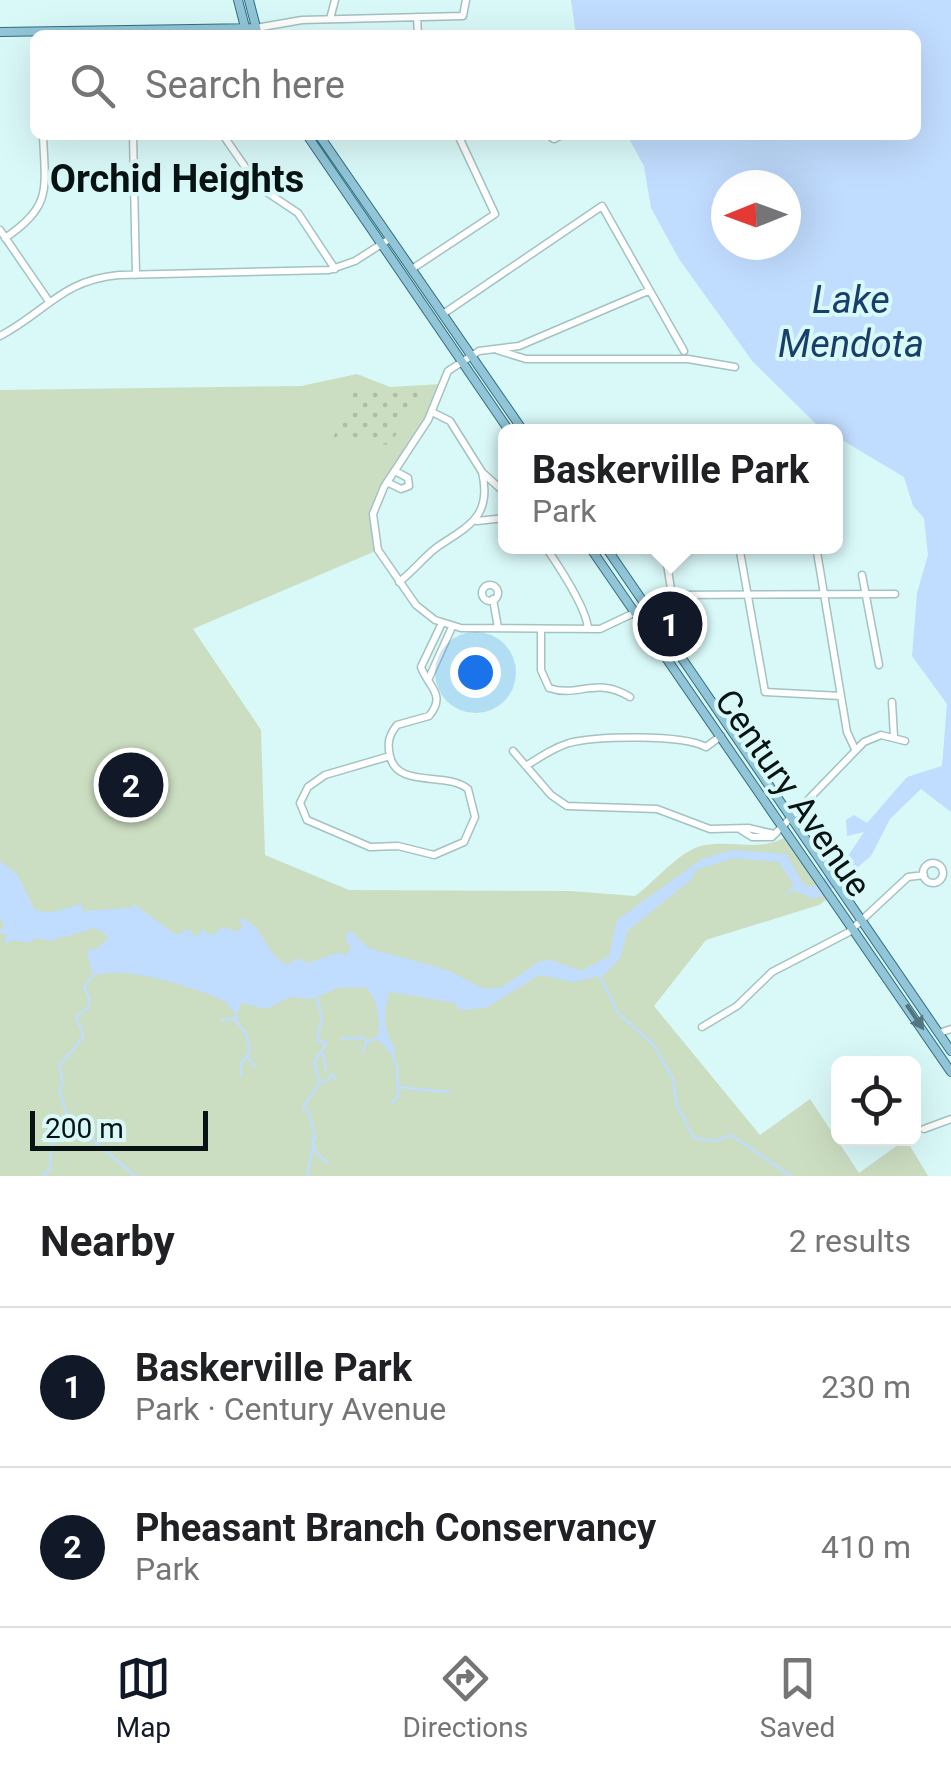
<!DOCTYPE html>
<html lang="en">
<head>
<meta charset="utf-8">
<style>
  body { margin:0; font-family:Roboto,sans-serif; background:#f6f6f6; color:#202124 }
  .controls { position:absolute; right:30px; bottom:30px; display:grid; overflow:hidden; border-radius:15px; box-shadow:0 10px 40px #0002 }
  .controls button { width:90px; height:90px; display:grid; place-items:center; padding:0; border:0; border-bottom:2px solid #e0e0e0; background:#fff; color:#202124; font:50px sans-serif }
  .compass { position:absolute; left:711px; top:170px; width:90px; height:90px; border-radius:50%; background:#fff; box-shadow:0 10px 40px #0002; rotate:269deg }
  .scale { position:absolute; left:30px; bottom:25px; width:178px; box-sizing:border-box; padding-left:10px; border:5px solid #081313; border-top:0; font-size:28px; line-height:35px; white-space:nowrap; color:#081313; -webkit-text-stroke:8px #d9f9f8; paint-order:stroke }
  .you { position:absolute; left:475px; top:672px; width:35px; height:35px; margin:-25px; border:8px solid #fff; border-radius:50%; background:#1a73e8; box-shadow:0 0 0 15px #1a73e833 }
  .badge { display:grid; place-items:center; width:65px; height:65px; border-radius:50%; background:#111827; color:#fff; font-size:32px; font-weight:700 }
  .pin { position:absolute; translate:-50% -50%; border:5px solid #fff; box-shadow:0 2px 10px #0006 }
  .popup { position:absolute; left:498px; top:424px; width:345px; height:130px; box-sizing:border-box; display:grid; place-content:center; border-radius:15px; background:#fff; filter:drop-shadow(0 2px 8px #0005); font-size:32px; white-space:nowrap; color:#757577 }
  .popup b { font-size:38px; color:#202124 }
  .popup::after { content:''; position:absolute; left:50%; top:100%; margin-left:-20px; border:20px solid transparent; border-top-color:#fff }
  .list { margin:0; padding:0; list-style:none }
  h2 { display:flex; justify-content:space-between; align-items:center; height:130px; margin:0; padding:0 40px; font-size:42px }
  h2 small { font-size:32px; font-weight:400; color:#757577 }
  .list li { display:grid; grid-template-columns:65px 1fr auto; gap:30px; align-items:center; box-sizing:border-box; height:160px; padding:0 40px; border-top:2px solid #e0e0e0 }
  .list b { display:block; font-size:38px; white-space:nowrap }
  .list p { margin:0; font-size:32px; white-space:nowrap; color:#757577 }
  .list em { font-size:32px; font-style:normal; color:#757577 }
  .icon { flex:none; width:55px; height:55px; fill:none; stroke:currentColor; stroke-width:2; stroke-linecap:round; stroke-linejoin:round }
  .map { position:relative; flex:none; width:951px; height:1176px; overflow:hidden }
  .search { position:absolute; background:#fff; box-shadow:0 10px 40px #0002; left:30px; right:30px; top:30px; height:110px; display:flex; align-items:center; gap:25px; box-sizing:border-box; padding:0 35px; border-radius:15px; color:#757577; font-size:38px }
  .sheet { height:450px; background:#fff }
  nav { display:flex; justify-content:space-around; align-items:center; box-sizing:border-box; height:140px; border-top:2px solid #e0e0e0; background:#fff; font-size:28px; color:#757577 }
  nav a { display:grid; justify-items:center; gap:5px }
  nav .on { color:#111827 }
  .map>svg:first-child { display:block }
</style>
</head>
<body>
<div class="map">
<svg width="951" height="1176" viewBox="0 0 951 1176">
  <defs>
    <pattern id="garden-dots" width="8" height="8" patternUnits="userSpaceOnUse" patternTransform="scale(2.5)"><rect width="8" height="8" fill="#ccdec2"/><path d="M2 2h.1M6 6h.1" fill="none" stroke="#aebea6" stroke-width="1.8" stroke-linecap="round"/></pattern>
  </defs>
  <rect width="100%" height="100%" fill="#d9f9f8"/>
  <!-- park -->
  <path fill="#ccdec2" d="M357,374L390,387L441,384L432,412L375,505L378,550L193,629L261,730L265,855L349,890L570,891L635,896C655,882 680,849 705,845C738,840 758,853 790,835L832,896L819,905L706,940L654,1006L760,1135L810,1099L859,1173L906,1139L928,1176H0V390L301,386Z"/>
  <!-- garden -->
  <path fill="url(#garden-dots)" d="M420,386L415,406L389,445L333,438L355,390Z"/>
  <!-- water -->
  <path fill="#c0dcfe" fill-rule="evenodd" d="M571,0H951V812L921,789L890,819L871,856L822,897L812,898L793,890L783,898L794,885L779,862L733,858L696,870L691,880L628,930L620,958L604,975L574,982L539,975L486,1008L460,1010L455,1003L390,992C382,1011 384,1033 396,1050L393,1056L377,1038C381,1026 379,997 365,987L338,988L311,999L290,997L266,1009L241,1003L238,1012C225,1008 233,1005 222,1000C199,989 123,964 93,976L87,950L97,949L109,937L95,928L50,941L36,938L29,943L12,940L8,944L4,940L7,935L0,933L4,922L0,919V861L17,874L35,910C56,916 64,907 82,904V911L131,908L134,904L176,935L189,929L195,937L204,929L207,934H215L223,927L237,932L243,925L238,920L242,918C266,929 264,952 287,965L298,958L308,963L340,952L345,956L351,947L345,939L350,930L368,948L447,970L484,989L502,987L540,961L551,960L581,971L609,956L617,920L702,859L733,850L786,854L804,885L814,887L844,862L864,832L847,836L846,820L854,815L867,823L907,777L942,766L947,704L912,656L917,593L928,555L924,518L913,506L904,477L817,425L753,362L679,259L651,208L644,166L627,135H916V35H576ZM726,185H786V245H726Z"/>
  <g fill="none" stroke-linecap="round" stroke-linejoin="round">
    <!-- stream -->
    <path stroke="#c0dcfe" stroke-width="2.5" d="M600,976L618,1013L653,1044L673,1079L677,1105L694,1138L716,1141L731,1135L791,1176
      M92,977L84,987L90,999L88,1008L76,1017L84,1036L59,1066L63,1083L59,1090L68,1118L135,1176
      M316,994L322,1019L317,1040L327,1043L314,1062L320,1082L328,1081L332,1074L336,1079
      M236,1009V1021L247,1035L250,1051L241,1064V1076
      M222,1020L235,1019
      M342,1039L363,1038L367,1042L380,1037
      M322,1052L326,1069
      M362,1052L367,1042
      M392,1054L397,1067L398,1097L392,1102
      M247,1057L256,1067
      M398,1087L449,1092
      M312,1139L315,1151L327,1163
      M44,1176L50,1168L52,1143L62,1138L68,1118
      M307,1176L315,1137L309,1111L303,1108L320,1082"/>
    <defs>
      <path id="minor" d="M417,17L418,35
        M330,19L335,0
        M256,28L302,20L463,16L466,0
        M35,84V95
        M133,135L136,275
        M223,135L259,187L298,213L335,269
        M548,135L554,139L562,135
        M0,230L48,300
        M5,238C53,206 45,188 43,135
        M412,269L495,214L458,135
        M648,291L519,346L479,351L448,371L428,420L384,487L373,514L378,550L416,605L435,620L461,628L600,629L672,595L895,594
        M443,314L602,206L684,351
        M0,336C46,312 62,280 119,275L329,270L355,261L391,238
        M497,350L526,359H688L735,367
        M432,412L450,421L482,472L505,493
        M387,482L401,489L409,486L408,478L395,471
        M477,521L505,518
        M545,546C558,565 587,609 588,629
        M664,546L672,595
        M739,546L765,692L841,696
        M816,546L847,732L855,749
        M862,575L879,665
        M399,582C414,571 425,555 440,545C471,525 492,514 482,472
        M482 593a8 8 0 1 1 16 0a8 8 0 1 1-16 0Z
        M493,599L498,628
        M541,629V670L549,688C578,698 596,676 630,697
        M429,678L452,627
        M892,702L894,737
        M513,751L551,795L567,806L657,809L710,829L748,828L774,834
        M390,756L325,775L308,787L300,803L307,820L370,847L398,846L434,855L464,842L475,817L468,789C446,771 397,789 390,756C387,743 389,735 397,725L429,716C447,694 428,687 421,667L442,623
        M526,766C540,757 553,748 569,743C596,736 682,734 706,747L721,736
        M741,830L752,837H772L864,742L881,735L905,741
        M923 873a10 10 0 1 1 20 0a10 10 0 1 1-20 0Z
        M702,1027L737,1006L772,972L849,932L908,877L924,875
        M939,1033L951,1029
        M924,1129L951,1119"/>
      <path id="major" d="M238,0L247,35
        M249,0L258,35
        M0,32L256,28
        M307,135L510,432
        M319,135L524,432
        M589,546L951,1072
        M605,546L951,1051"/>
    </defs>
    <!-- minor casing -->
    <use href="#minor" stroke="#a3c2c1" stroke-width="9"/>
    <!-- major casing -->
    <use href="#major" stroke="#316e81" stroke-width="10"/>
    <!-- minor -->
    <use href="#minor" stroke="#fff" stroke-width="6"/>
    <!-- major -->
    <use href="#major" stroke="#91c5d7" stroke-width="8"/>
  </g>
  <!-- one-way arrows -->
  <defs><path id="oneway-solid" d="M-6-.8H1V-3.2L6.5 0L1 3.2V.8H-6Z" transform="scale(2.5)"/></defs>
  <use fill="#53757f" href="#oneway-solid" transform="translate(915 1017) rotate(56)"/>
  <g text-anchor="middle" stroke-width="8" stroke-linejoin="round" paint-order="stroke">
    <!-- street labels -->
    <g font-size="35" fill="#081313" stroke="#d9f9f8">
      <text transform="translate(793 793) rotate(55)" y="12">Century Avenue</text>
    </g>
    <!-- neighbourhood labels -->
    <g font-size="38" font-weight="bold" fill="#081313" stroke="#d9f9f8">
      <text x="177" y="192">Orchid Heights</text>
    </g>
    <!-- water labels -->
    <g font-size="38" font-style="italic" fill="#173f69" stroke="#d9f9f8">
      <text x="851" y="313">Lake<tspan x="851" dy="44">Mendota</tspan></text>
    </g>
  </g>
</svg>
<div class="controls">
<button><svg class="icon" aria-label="locate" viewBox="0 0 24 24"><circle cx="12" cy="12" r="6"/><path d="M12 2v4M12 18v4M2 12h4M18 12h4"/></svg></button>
</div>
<svg class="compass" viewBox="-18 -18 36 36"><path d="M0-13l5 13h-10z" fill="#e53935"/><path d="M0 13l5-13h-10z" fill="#757577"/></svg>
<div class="scale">200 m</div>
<div class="you"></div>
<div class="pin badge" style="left:670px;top:624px">1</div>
<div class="popup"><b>Baskerville Park</b>Park</div>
<div class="pin badge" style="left:131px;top:785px">2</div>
<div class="search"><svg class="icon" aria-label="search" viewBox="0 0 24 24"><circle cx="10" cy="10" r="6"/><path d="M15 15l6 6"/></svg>Search here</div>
</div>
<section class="sheet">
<h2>Nearby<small>2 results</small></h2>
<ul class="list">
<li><span class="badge">1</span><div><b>Baskerville Park</b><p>Park · Century Avenue</p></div><em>230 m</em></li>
<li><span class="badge">2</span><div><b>Pheasant Branch Conservancy</b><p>Park</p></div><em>410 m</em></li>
</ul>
</section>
<nav>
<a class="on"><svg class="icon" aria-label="map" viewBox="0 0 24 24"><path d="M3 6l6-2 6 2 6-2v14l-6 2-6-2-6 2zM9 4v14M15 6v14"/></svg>Map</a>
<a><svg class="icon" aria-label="directions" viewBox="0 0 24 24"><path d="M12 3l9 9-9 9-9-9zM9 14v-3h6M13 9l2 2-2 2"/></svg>Directions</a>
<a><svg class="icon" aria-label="saved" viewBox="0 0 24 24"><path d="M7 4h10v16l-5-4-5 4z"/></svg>Saved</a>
</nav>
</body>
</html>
